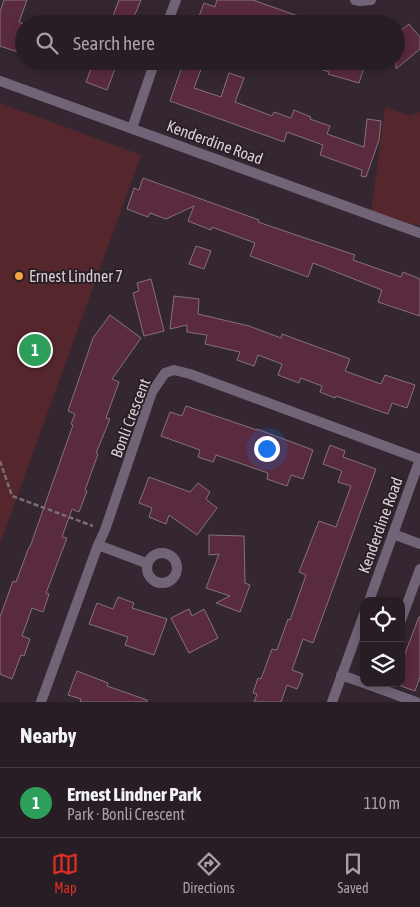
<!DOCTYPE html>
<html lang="en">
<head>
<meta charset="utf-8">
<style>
  body { margin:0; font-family:"Asap Condensed",sans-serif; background:#30262d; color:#f1f3f6 }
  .controls { position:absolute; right:15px; bottom:15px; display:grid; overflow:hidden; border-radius:10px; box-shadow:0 2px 12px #0003 }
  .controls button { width:45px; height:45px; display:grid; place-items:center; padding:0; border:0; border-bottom:1px solid #443b42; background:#281d25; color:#f1f3f6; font:25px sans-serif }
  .you { position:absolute; left:266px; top:448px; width:18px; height:18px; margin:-12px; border:4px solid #fff; border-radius:50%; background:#1a73e8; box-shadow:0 0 0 8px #1a73e833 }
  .badge { display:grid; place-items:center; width:32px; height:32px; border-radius:50%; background:#d93025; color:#fff; font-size:16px; font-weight:700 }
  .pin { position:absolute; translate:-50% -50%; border:2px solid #fff; box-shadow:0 1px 5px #0006 }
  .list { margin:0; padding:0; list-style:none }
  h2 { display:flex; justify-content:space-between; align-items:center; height:65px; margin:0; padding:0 20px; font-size:21px }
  h2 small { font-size:16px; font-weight:400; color:#a5a2a7 }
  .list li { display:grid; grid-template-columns:32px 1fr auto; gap:15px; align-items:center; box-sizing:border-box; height:70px; padding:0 20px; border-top:1px solid #443b42 }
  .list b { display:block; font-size:19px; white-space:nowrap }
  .list p { margin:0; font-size:16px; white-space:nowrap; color:#a5a2a7 }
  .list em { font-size:16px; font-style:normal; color:#a5a2a7 }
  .icon { flex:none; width:28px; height:28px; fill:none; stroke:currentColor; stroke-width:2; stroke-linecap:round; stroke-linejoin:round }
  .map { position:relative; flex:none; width:420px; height:702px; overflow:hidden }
  .search { position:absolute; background:#281d25; box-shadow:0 2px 12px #0003; left:15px; right:15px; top:15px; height:55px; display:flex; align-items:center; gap:12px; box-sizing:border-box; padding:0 18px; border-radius:28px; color:#a5a2a7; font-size:19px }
  .sheet { height:135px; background:#281d25 }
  nav { display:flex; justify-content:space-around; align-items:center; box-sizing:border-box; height:70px; border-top:1px solid #443b42; background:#281d25; font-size:14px; color:#a5a2a7 }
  nav a { display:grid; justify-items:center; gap:2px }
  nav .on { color:#d93025 }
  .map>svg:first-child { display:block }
</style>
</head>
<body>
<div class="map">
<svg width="420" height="702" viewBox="0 0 420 702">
  <rect width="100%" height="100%" fill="#352731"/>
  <!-- green -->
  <path fill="#55272d" d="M0,103L141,155L0,544Z
    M385,107L410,116L420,112V225H401L371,214Z"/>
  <!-- building -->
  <path fill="#5a2a3f" stroke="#857279" d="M4,0H27L19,22L24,24V54L0,46V12Z
    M119,0H141L131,24H110Z
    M217,0H253L315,22V24H240L227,19L225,24H211L198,19L204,3L215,7Z
    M409,24L420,37V49L396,69V34Z
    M94,61H118L107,90L86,82Z
    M184,61H193L203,64L194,88L221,97L229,73L244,78L235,102L272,116L274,112L291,118L294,110L311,117L310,119L330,126L327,134L364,147L367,119L381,121L379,140L366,177L361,176L362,170L320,155L323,145L287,132L284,142L170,101Z
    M305,61H366L359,83L328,74L329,72L304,63Z
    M143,178L259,220L258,222L355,255L353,260L401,277L403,272L420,279V316L378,302L382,290L313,263L308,277L250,256L255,243L212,227L211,230L188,221L194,206L166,219L150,213L148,217L127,209L134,188L139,190Z
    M196,246L211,251L204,269L189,264Z
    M151,279L164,331L144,336L133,293L139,291L137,283Z
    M174,296L199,299L198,314L249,326L281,338L282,334L350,359L345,371L381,384L385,375L415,385L407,408L392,403L388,414L336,396L335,398L320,392L322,386L301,378L299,383L278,375L282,364L258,355L254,366L237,360L240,352L205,344L207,335L187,332V325L170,329Z
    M110,315L141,338L112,379L119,382L106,418L110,419L96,453L98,454L85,490L87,491L79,512L72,509L62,537L67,538L46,593L49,594L43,612L32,608L22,636L30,639L24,656L21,655L12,679L0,674V617L13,581L16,582L29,547H30L73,425L71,424L75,414L68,411L93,338Z
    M186,406L257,430V429L313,450L303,479L291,475L287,486L267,479L268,473L216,455L213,462L198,457L200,450L161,436L170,412L182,416Z
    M330,445L345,451L343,457L376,469L313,643L303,639L292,670L303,674L297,689L287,685L281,702H254L257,694L253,693L258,678L261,679L272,649L277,650L288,619L290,620L306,575L299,572L319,521L336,527L351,486L338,482L342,471L323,464Z
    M149,477L190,492L198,483L210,492L206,499L217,508L197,535L169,515L166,524L149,517L152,508L139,503Z
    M209,535L244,536L245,583L250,585L240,612L216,603L230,596L206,588L219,554L209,555Z
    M118,597L134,603L132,608L167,619L154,655L125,645L128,637L89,624L97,603L113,609Z
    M189,609L192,616L204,609L218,638L189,653L171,618Z
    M419,617H420V677L415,691L401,686V664Z
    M77,671L108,683L107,686L147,700V702H80L81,699L68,695Z"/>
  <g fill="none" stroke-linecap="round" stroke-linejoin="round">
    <!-- path -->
    <path stroke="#7a6e76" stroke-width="2.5" stroke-dasharray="5 2.5" stroke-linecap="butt" d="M0,461L12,496L93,526"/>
    <!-- minor -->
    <path stroke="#726477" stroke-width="10" d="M355,0L360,1L371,0
      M167,24L176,0
      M132,128L155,61
      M393,534L420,544
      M98,545L146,563
      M147 568a15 15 0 1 1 30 0a15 15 0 1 1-30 0Z
      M401,620L420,569
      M341,675L364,683
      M364,683L416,702
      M41,702L98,545L105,530L152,392L165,373L174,370L190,374L420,459"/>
    <!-- tertiary -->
    <path stroke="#726477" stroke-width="10" d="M0,81L420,233
      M369,601L420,459
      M332,702L364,614"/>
  </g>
  <!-- markers -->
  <circle fill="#f2a541" stroke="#2a1e27" stroke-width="2" cx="19" cy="276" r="5"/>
  <g text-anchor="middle" stroke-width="4" stroke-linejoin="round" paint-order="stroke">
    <!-- street labels -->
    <g font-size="16" fill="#d7cfd5" stroke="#2a1e27">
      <text transform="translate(215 142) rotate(20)" y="6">Kenderdine Road</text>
      <text transform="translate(130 418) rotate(-69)" y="6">Bonli Crescent</text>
      <text transform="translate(380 525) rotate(-70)" y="6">Kenderdine Road</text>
    </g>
    <!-- poi labels -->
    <g font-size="16" fill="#d7cfd5" stroke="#2a1e27" text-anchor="start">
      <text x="29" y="282">Ernest Lindner 7</text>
    </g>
  </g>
</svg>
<div class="controls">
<button><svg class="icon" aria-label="locate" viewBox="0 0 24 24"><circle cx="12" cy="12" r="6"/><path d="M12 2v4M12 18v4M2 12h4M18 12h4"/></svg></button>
<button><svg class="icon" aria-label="layers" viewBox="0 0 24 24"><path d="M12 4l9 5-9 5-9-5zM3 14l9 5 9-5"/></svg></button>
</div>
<div class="you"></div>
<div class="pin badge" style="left:35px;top:350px;background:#2e9e5b">1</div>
<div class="search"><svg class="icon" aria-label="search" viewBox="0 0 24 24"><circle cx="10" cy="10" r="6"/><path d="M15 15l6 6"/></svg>Search here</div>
</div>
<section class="sheet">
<h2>Nearby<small></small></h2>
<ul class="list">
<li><span class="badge" style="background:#2e9e5b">1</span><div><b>Ernest Lindner Park</b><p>Park · Bonli Crescent</p></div><em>110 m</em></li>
</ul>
</section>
<nav>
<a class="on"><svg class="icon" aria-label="map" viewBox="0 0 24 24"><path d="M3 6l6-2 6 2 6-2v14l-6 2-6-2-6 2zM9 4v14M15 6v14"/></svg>Map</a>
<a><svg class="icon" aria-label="directions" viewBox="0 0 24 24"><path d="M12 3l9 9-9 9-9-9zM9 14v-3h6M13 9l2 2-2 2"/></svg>Directions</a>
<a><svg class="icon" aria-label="saved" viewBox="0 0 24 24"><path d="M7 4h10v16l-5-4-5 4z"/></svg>Saved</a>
</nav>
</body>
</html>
